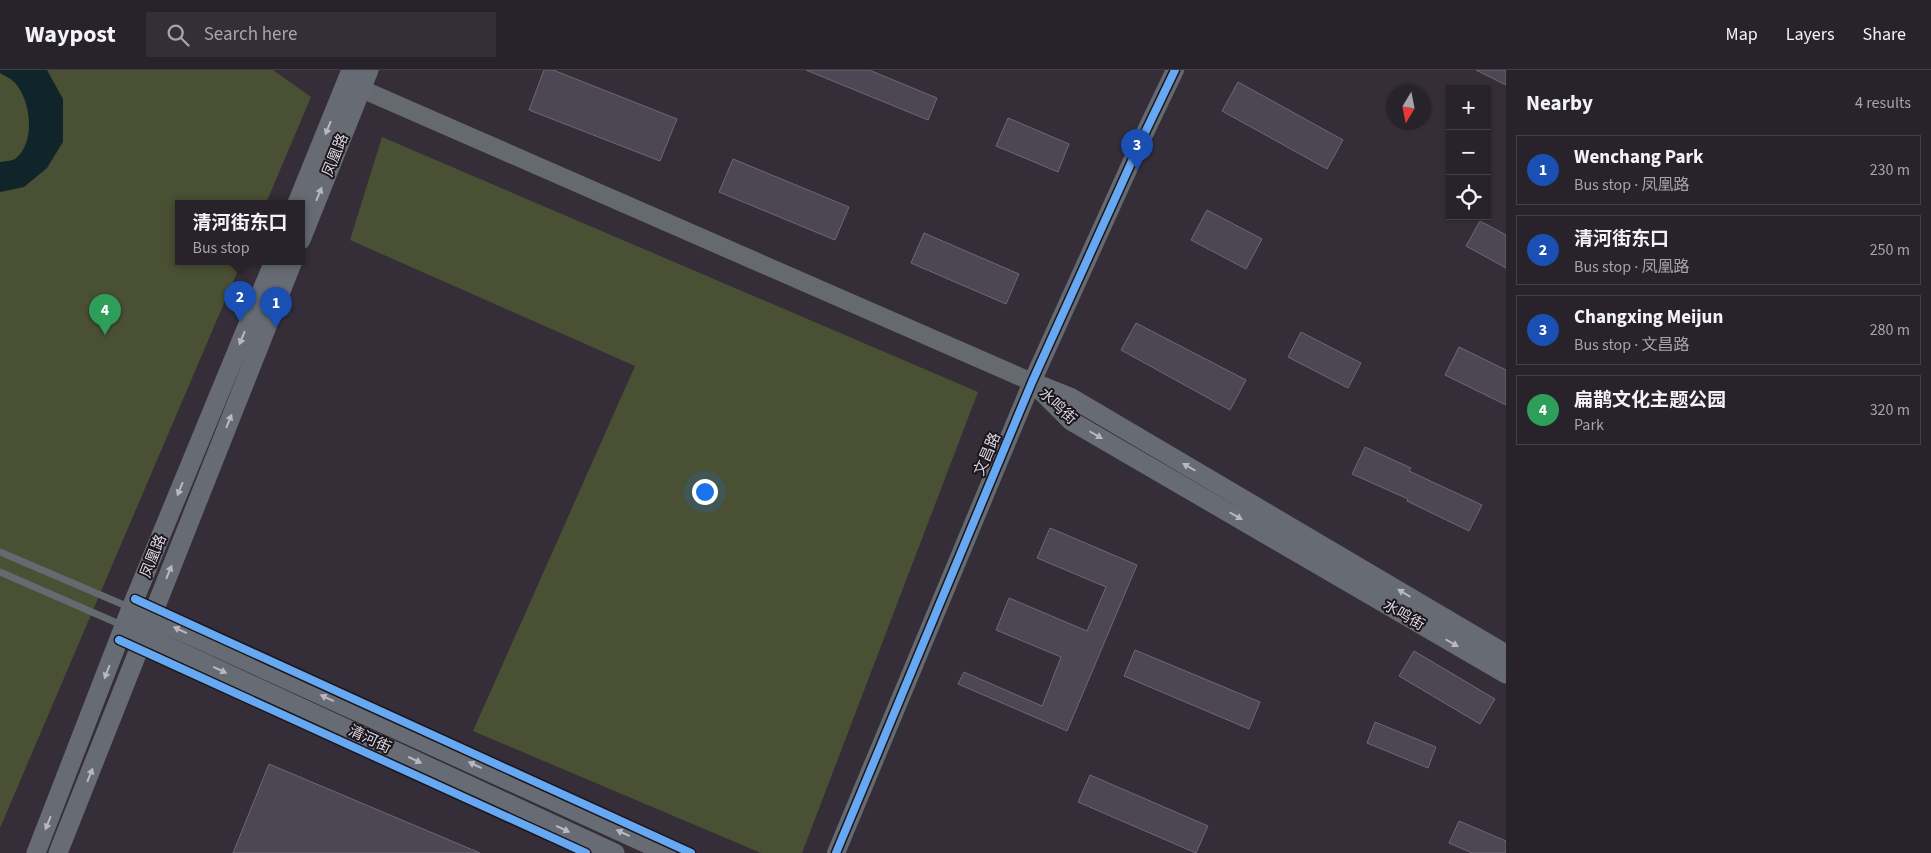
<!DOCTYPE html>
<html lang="en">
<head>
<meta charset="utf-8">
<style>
  body { margin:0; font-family:"Source Sans 3","Noto Sans SC",sans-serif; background:#342f36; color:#f1f3f6 }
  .controls { position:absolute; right:15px; top:15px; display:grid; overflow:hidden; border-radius:0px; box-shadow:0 1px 4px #0004 }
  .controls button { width:45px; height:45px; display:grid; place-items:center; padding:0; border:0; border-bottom:1px solid #443f47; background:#28222a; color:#f1f3f6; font:25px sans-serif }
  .compass { position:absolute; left:1386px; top:15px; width:45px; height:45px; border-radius:50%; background:#28222a; box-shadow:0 1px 4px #0004; rotate:190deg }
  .you { position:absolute; left:704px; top:421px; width:18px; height:18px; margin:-12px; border:4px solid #fff; border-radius:50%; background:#1a73e8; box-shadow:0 0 0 8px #1a73e833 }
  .badge { display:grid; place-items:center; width:32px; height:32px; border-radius:50%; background:#8c9099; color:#fff; font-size:16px; font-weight:700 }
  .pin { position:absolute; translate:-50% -41px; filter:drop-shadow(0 1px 2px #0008) }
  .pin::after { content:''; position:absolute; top:26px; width:18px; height:15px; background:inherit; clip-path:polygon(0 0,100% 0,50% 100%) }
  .popup { position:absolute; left:175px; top:130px; width:130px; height:65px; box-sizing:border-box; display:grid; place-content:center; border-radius:0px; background:#28222a; filter:drop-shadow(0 1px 4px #0005); font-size:16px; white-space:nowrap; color:#a5a4a8 }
  .popup b { font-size:19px; color:#f1f3f6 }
  .popup::after { content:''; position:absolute; left:50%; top:100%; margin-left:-10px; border:10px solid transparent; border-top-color:#28222a }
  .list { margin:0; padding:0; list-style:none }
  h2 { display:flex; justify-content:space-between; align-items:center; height:65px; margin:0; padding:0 20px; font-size:21px }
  h2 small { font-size:16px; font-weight:400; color:#a5a4a8 }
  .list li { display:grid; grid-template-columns:32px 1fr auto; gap:15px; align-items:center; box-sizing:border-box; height:70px; margin:0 10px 10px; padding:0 10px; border:1px solid #443f47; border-radius:0px }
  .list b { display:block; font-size:19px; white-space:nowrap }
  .list p { margin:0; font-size:16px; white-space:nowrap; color:#a5a4a8 }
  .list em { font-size:16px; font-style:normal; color:#a5a4a8 }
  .icon { flex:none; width:28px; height:28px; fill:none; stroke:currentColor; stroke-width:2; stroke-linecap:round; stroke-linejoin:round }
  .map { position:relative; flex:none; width:1506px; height:783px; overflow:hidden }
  header { display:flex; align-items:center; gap:30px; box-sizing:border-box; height:70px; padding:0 25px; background:#28222a; border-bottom:1px solid #443f47 }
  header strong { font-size:24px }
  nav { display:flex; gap:28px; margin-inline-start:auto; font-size:18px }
  .search { width:350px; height:45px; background:#342f36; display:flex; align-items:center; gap:12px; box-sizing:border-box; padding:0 18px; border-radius:0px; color:#a5a4a8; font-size:19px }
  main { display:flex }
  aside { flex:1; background:#28222a }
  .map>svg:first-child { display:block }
</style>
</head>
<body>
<header>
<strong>Waypost</strong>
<div class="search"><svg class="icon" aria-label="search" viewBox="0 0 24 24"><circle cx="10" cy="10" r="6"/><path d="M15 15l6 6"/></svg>Search here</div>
<nav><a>Map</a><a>Layers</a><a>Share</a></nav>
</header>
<main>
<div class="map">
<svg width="1506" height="783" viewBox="0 0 1506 783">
  <rect width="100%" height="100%" fill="#352e38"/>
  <!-- green -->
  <path fill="#4a5033" d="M0,0H273L311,27L266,133H179V191H242L0,758Z
    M382,67L978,322L802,783H761L473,661L635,296L350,170Z"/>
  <!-- water -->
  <path fill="#0f2529" d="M0,0H47L63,29V72L47,98L24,117L0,122V92C5,91 11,91 15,89C36,73 31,32 16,14C12,9 5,6 0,3Z"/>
  <!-- building -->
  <path fill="#4d4754" stroke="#6d6972" d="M544,0H553L677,49L660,91L529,40Z
    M806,0H869L937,28L928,50Z
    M1476,0H1506V15Z
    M1238,12L1343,70L1327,99L1222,41Z
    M1008,48L1069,74L1058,102L996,76Z
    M733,89L849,137L835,170L719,122Z
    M1207,140L1262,169L1246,199L1191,170Z
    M1480,151L1506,165V198L1466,176Z
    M924,163L1019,204L1006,234L911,193Z
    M1136,253L1246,310L1230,340L1121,280Z
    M1301,262L1361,293L1348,318L1288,287Z
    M1459,277L1506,300V335L1445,305Z
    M1365,377L1411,398L1409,401L1482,435L1469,461L1407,431L1408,429L1352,404Z
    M1050,458L1137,495L1067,661L958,614L964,602L1042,636L1061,587L996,560L1009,528L1087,561L1106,517L1037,488Z
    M1135,580L1260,632L1249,659L1124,606Z
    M1414,581L1495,629L1480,654L1399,606Z
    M1375,652L1436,677L1428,698L1367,673Z
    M269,694L480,783H233Z
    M1090,705L1208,756L1196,783L1078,732Z
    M1459,751L1506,771V783H1472L1449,773Z"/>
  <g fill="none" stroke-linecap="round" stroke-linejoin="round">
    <!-- service -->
    <path stroke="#656a70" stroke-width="7" d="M0,482L131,538
      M0,502L124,556"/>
    <!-- tertiary -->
    <path stroke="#656a70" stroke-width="18" d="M350,14L1032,312
      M836,783L1032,312L1141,71L1175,0"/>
    <!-- secondary -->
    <path stroke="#676c74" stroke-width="19" d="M297,133L351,0
      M301,170L369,0
      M1032,312L1071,351L1506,604
      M1040,315L1070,327L1506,584
      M139,542L667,783
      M133,560L615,783
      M36,783L131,538L274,191
      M58,783L293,191"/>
    <defs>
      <path id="cycleway" d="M135,529L691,783
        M119,570L586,783
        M836,783L1032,312L1141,71L1175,0"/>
    </defs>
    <!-- cycleway casing -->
    <use href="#cycleway" stroke="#1b161d" stroke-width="11"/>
    <!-- cycleway -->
    <use href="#cycleway" stroke="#66a8f1" stroke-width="8"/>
  </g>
  <!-- one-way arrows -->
  <defs><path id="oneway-solid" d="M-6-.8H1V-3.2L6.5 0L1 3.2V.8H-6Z" transform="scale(1.25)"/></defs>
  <g fill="#bab7c0">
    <use href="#oneway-solid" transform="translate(328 58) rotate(112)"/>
    <use href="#oneway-solid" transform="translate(319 124) rotate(-68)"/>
    <use href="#oneway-solid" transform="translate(242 268) rotate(112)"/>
    <use href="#oneway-solid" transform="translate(229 351) rotate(-68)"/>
    <use href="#oneway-solid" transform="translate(1096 365) rotate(30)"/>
    <use href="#oneway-solid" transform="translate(1189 397) rotate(-150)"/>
    <use href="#oneway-solid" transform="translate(180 419) rotate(112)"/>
    <use href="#oneway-solid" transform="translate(1236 446) rotate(30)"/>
    <use href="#oneway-solid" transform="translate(169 502) rotate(-68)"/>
    <use href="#oneway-solid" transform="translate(1404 523) rotate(-149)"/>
    <use href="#oneway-solid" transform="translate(180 560) rotate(-155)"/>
    <use href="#oneway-solid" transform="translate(1452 573) rotate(30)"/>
    <use href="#oneway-solid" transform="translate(220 600) rotate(25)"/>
    <use href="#oneway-solid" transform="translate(107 602) rotate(111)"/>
    <use href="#oneway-solid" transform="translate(327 628) rotate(-155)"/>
    <use href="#oneway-solid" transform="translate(415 690) rotate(25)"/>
    <use href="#oneway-solid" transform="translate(475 695) rotate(-155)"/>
    <use href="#oneway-solid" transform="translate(90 705) rotate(-68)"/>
    <use href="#oneway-solid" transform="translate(48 753) rotate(112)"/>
    <use href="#oneway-solid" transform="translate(563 759) rotate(25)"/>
    <use href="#oneway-solid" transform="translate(623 763) rotate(-155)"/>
  </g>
  <g text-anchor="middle" stroke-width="4" stroke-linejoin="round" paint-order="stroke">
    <!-- street labels -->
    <g font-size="15" fill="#ded7e1" stroke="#1b161d">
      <text transform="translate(335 85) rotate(-68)" y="5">凤凰路</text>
      <text transform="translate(1058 336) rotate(43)" y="5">水鸣街</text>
      <text transform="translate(987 384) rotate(-67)" y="5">文昌路</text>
      <text transform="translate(153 486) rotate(-68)" y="5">凤凰路</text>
      <text transform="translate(1404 545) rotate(30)" y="5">水鸣街</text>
      <text transform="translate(370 669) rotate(25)" y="5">清河街</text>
    </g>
  </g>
</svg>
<div class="controls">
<button>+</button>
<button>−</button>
<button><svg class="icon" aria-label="locate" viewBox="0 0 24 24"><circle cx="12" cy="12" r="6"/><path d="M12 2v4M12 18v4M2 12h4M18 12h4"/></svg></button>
</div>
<svg class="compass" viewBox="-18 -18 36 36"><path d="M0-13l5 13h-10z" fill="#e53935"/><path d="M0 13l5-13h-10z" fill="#a5a4a8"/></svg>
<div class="you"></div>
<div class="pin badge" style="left:276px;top:258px;background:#1a4fb4">1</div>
<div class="pin badge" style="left:240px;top:252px;background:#1a4fb4">2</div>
<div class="popup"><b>清河街东口</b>Bus stop</div>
<div class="pin badge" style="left:1137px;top:100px;background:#1a4fb4">3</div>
<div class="pin badge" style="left:105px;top:265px;background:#2e9e5b">4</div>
</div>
<aside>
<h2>Nearby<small>4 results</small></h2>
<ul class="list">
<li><span class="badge" style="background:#1a4fb4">1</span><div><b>Wenchang Park</b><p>Bus stop · 凤凰路</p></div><em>230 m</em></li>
<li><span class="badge" style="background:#1a4fb4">2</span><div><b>清河街东口</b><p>Bus stop · 凤凰路</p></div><em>250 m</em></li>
<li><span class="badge" style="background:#1a4fb4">3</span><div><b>Changxing Meijun</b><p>Bus stop · 文昌路</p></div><em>280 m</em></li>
<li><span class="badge" style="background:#2e9e5b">4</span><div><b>扁鹊文化主题公园</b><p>Park</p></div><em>320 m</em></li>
</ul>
</aside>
</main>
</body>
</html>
